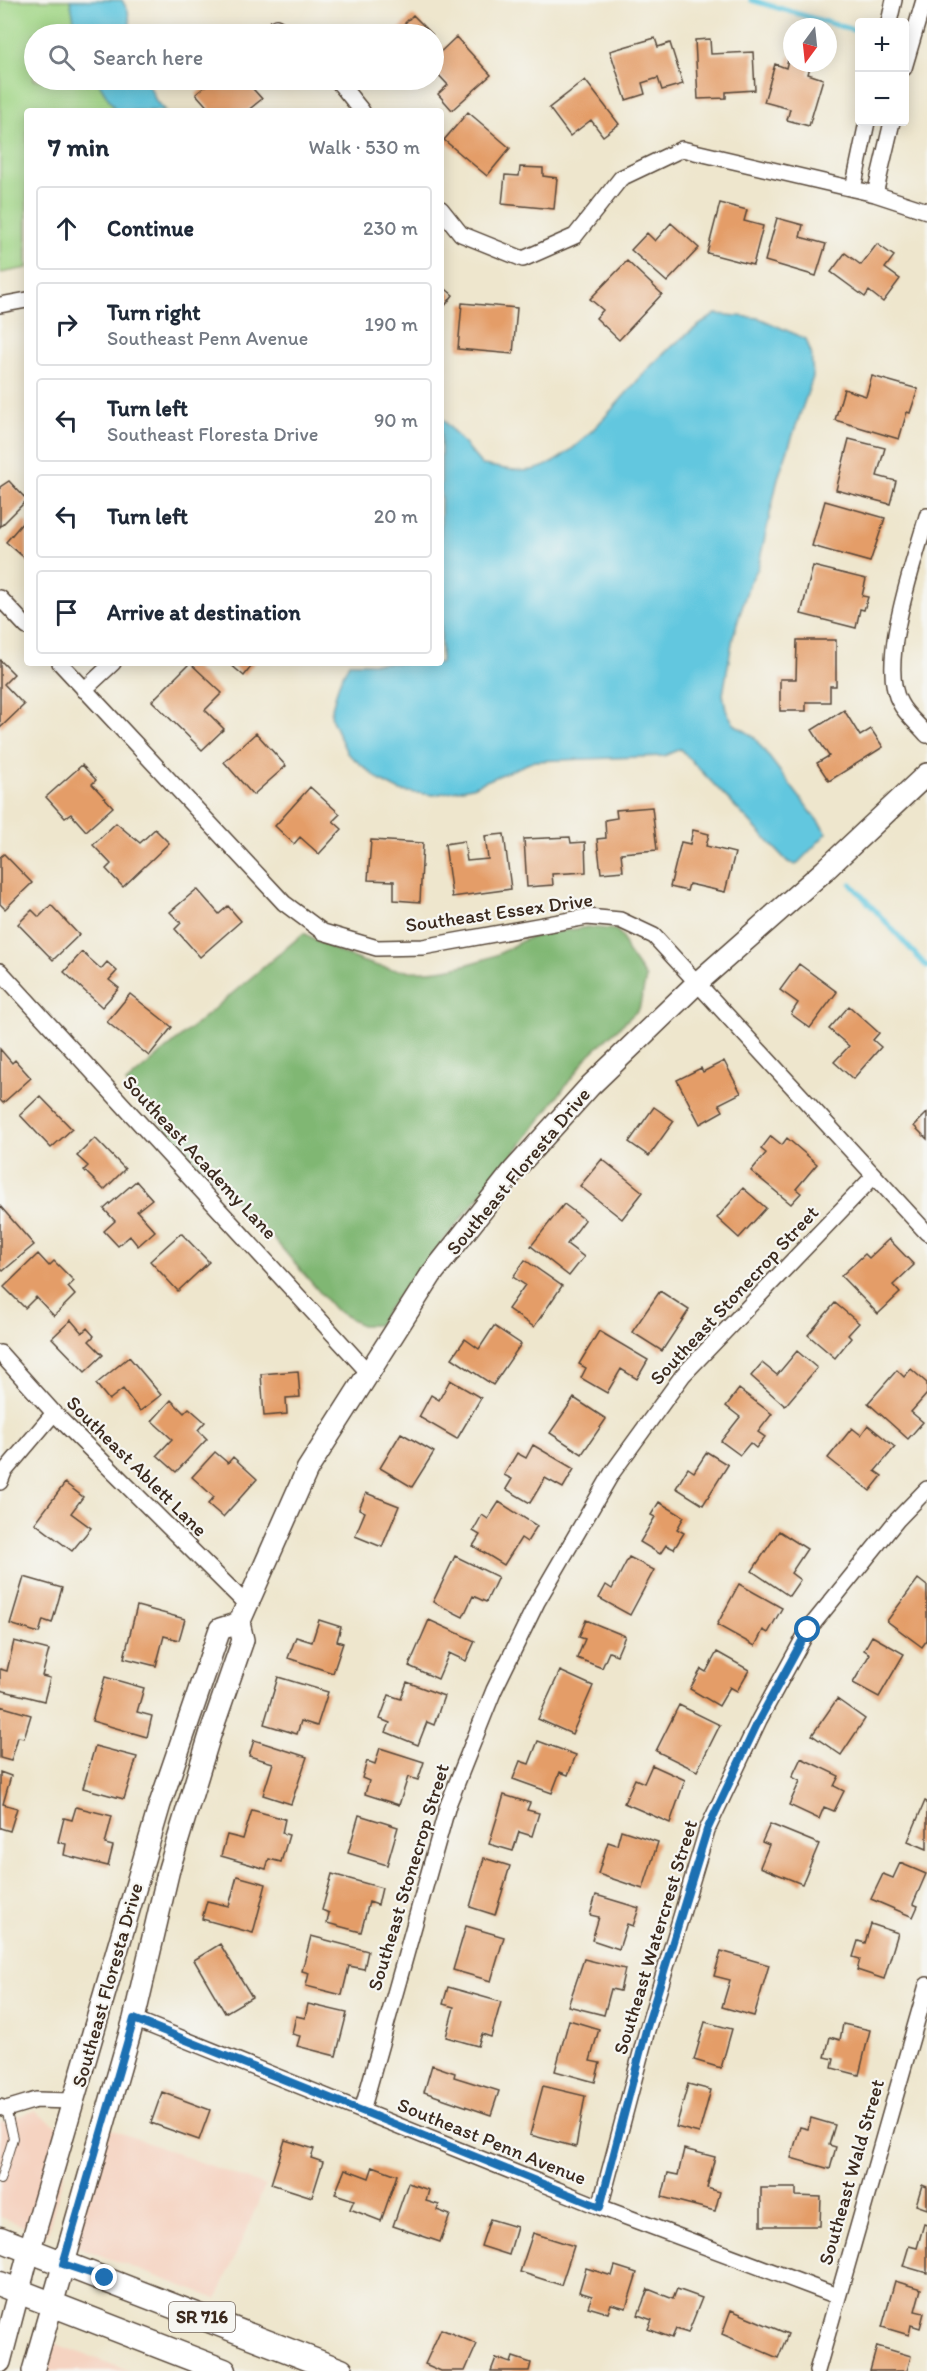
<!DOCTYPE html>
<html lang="en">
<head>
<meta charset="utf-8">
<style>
  body { margin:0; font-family:Itim,sans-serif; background:#f6f6f7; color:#1f2937 }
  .controls { position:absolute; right:18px; top:18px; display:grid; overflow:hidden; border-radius:6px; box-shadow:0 3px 15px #0003 }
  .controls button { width:54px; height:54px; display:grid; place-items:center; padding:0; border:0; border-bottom:2px solid #e0e1e3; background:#fff; color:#1f2937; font:30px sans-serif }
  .compass { position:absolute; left:783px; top:18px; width:54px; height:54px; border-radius:50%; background:#fff; box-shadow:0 3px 15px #0003; rotate:195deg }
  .stop { position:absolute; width:18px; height:18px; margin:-14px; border:4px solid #1f6fb2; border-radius:50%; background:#fff }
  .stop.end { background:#1f6fb2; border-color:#fff; box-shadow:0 2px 6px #0008 }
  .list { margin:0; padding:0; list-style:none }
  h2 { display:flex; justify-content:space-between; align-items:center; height:78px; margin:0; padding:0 24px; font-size:26px }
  h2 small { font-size:20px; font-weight:400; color:#747a83 }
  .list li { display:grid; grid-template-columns:39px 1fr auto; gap:18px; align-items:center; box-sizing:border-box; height:84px; margin:0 12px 12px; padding:0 12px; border:2px solid #e0e1e3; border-radius:6px }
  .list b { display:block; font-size:22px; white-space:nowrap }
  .list p { margin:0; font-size:20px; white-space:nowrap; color:#747a83 }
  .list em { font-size:20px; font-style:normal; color:#747a83 }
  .icon { flex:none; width:33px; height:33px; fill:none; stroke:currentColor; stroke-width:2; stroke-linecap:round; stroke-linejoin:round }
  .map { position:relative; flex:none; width:927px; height:2371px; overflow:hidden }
  .search { position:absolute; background:#fff; box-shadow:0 3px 15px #0003; left:24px; top:24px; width:420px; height:66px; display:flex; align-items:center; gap:15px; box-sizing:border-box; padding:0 21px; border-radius:33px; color:#747a83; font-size:22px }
  .panel { position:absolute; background:#fff; box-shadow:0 3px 15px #0003; left:24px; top:108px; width:420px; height:558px; border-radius:6px }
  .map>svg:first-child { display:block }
</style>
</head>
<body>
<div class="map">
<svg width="927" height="2371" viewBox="0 0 927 2371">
  <rect width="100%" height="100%" fill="#f6f6f2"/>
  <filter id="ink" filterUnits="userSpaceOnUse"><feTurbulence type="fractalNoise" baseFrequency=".0167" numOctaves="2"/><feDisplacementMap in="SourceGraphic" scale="12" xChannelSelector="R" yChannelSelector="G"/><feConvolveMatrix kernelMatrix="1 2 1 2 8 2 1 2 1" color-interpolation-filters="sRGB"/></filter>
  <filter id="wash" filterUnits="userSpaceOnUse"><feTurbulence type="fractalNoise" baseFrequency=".008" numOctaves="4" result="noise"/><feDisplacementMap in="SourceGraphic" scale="24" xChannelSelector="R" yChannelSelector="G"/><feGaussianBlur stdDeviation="1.35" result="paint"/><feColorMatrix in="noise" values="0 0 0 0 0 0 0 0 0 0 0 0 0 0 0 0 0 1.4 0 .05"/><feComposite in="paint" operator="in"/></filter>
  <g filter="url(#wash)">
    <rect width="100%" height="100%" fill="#eee6cd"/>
    <!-- built -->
    <path fill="#f5d3c1" d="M34,2111L74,2137L47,2235L0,2217V2121L10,2123L12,2118Z
      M97,2124L265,2186L217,2299L65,2242Z
      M39,2338L130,2371H30Z"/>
    <!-- green -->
    <path fill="#a1d686" stroke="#6e8052" stroke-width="1.5" d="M0,0H85L106,34H34V80H133L152,111H27V268L0,273Z"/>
    <!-- forest -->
    <path fill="#80b773" stroke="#5e7048" stroke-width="1.5" d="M587,927L616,930L622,936L627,951L646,978L639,1009L589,1055L514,1154L387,1310L378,1325H361L334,1309L274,1239L186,1153L126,1083L304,933C370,973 422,984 496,955C506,951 514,944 524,940C543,932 567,931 587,927Z"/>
    <!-- water -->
    <path fill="#62c7df" stroke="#4e787e" stroke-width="1.5" d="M70,0H122L128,11L132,34H77Z
      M97,80H147L156,101L165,111H116Z
      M716,314L759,318L806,339L811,353L813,377L778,478L758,568L749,584L733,637L723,694L726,710L734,724L753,736L827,833L796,865L788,862L680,749L664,756L534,761L472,787L434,795L400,791L381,781L347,753L332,720L331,712L339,683L349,663H441V417L482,465C497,467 517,473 532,470C575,463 624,392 655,362C674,343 694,328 716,314Z"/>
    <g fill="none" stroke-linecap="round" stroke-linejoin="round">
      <!-- stream -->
      <path stroke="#62c7df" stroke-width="5" d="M751,0L860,32
        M851,884L927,967"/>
    </g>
    <g id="blocks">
      <!-- building -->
      <path fill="#e49d68" d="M413,15L432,34H394Z
        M456,37L491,75L452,110L438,94L448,85L434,70V58Z
        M655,38L658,47L670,43L683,84L662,90L658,78L642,83L645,94L626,100L610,51Z
        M710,39L711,54L753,52L755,90L726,92V98L698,99L695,40Z
        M789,56L792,57V63H811L808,74L823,79L809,126L787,120L790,109L764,102L775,64L786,68Z
        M213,80H245L262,99L247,111H211L196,94Z
        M585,80L619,124L603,136L591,120L570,136L549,108Z
        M468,112L510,148L487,176L444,140Z
        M520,167L543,168V176L557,178L554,209L502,204L505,175L519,176Z
        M720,203L747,210L744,221L763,226L753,265L707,253Z
        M777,218L803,225L800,237L826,244L816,276L765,261Z
        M671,223L699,248L667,282L631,250L647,233L655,241Z
        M877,244L894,256L885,268L900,279L883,302L869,291L865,297L831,272L845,253L861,265Z
        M627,261L662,294L619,340L596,318L603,310L590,299Z
        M441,285L453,295L441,311Z
        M462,303L517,308L513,354L458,349Z
        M872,376L918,389L910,413L907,412L899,439L835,420L844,389L866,396Z
        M849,439L885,448L877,476L896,481L890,504L836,490Z
        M9,481L27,500L0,527V487Z
        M825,501L885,518L870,562L812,546Z
        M24,521L27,523V560L6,542Z
        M813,566L866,579L862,596L868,597L864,610L860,609L856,628L801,614Z
        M797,640H836V686H830V702H806V711H780V679H796Z
        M0,660L14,674L4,684L24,705L0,728Z
        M190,663L222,693L205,710L224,729L202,750L152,701Z
        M229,663H254L244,676Z
        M844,710L860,736L871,729L883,747L829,781L817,763L829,756L812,730Z
        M256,733L286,766L253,795L224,762Z
        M82,765L96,780L92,784L113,807L86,831L71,814L65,818L46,797Z
        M310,787L340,814L333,821L342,829L319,854L300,837L294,844L275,826Z
        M652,807L657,850L621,853L623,871L601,873L597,839L606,838L605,820L617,818L616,810Z
        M116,823L140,843L155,829L169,843L123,887L106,869L111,864L93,845Z
        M693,830L709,834L706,846L735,853L725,892L689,884L687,891L670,887L681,842L690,844Z
        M504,834L511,889L452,897L445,844L464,841L467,861L488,859L485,836Z
        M570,837L571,843L585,842L586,872L552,874L553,885L527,887L524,839Z
        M371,840L423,843L420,902L394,900V881L368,880Z
        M4,854L32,883L5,909L0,904V857Z
        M197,889L219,914L228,906L241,921L200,957L175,929L181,923L170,912Z
        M51,905L79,935L53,960L18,924L32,910L39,917Z
        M82,952L101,969L107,962L117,971L109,980L119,988L102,1007L64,972Z
        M799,964L837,992L810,1028L791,1014L798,1003L780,990Z
        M130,994L172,1027L149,1056L107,1022Z
        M849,1006L879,1033L873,1040L881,1047L853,1079L834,1062L849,1046L829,1029Z
        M0,1049L12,1063L15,1060L31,1078L3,1103L0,1100Z
        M724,1061L741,1093L719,1104L723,1111L700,1124L677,1080L701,1068L703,1072Z
        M40,1096L72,1129L51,1148L20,1115Z
        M654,1107L674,1121L649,1156L629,1142Z
        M927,1113V1139L914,1126Z
        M771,1136L782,1145L787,1138L817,1164L796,1189L801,1193L791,1204L751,1171L766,1153L761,1149Z
        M95,1138L125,1169L104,1190L84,1170L88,1166L77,1156Z
        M602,1159L643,1192L622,1219L580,1186Z
        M136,1181L152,1199L137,1211L155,1231L138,1246L130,1236L118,1246L104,1231L115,1221L104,1209Z
        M743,1188L766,1208L739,1238L717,1218Z
        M564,1204L585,1220L567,1244L584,1257L569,1276L531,1246Z
        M0,1206L34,1245L3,1271L0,1268Z
        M181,1233L209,1262L178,1291L150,1261Z
        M889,1239L914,1265L893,1285L900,1293L878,1314L841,1276L865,1254L869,1258Z
        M38,1254L49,1266L54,1261L74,1281L68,1287L75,1295L54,1316L36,1297L25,1308L4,1287Z
        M525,1260L562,1286L534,1327L508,1309L525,1285L513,1277Z
        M660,1291L689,1310L662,1351L632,1332Z
        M835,1303L859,1323L848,1335L851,1338L835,1358L808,1335Z
        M71,1320L82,1333L87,1328L94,1336L89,1341L103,1355L85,1372L52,1338Z
        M494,1326L521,1344L493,1385L452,1358L465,1339L479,1349Z
        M599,1331L648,1360L637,1379L621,1369L607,1393L581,1378L586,1368L579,1364Z
        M797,1351L817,1368L785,1406L751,1376L762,1363L777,1375Z
        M129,1357L161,1395L140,1411L123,1389L109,1400L96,1384Z
        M911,1369L927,1383V1394L911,1412L923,1422L908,1439L868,1403L897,1370L904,1377Z
        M298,1371L300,1397L286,1398L287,1414L264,1416L261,1374Z
        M450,1380L481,1398L457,1439L419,1417L431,1395L439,1400Z
        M739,1389L772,1414L758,1432L765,1437L756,1448L750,1443L740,1455L721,1441L740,1417L726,1406Z
        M574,1398L606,1419L582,1454L550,1433Z
        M171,1400L184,1413L189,1408L205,1422L198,1430L207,1439L176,1472L157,1455L172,1439L152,1421Z
        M868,1425L895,1447L875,1471L882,1476L870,1491L828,1458L852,1428L861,1435Z
        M401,1433L434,1452L412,1487L380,1468Z
        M533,1445L574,1469L563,1488L545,1478L530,1503L506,1489L512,1479L504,1475L517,1453L526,1458Z
        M215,1452L228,1463L233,1457L257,1479L223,1517L208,1504L214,1497L192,1477Z
        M707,1452L728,1465L703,1505L676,1488L688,1468L694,1472Z
        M65,1483L83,1497L71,1513L91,1528L72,1551L35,1523Z
        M366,1493L399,1506L382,1547L355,1536L365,1512L359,1509Z
        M499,1502L537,1526L527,1542L521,1538L504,1565L473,1546L480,1535L473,1531L482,1515L488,1519Z
        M659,1502L684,1517L677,1529L684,1533L674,1549L666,1545L660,1554L640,1542L655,1517L651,1515Z
        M779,1531L807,1549L791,1573L800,1580L789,1596L752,1571Z
        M455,1556L498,1577L486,1602L473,1596L463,1617L433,1602Z
        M629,1557L654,1570L630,1615L599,1598L606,1585L612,1589Z
        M24,1577L62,1588L52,1623L43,1620L39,1633L10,1624Z
        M918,1579L927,1586V1640L922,1647L887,1621Z
        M739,1584L782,1608L768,1633L763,1630L755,1646L717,1625Z
        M137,1606L185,1619L179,1640L164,1636L156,1666L124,1658Z
        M319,1620L341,1627L337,1641L343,1643L333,1673L288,1658L296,1637L312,1642Z
        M429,1620L475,1641L466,1661L449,1653L438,1679L409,1666Z
        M586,1620L625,1636L617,1655L609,1652L602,1668L577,1658L585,1639L579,1637Z
        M872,1636L904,1654L879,1697L853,1683L870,1654L864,1650Z
        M14,1641L49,1650L42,1676L50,1678L44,1701L0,1690V1669L7,1671Z
        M717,1652L749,1670L737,1691L730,1687L719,1706L690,1689L701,1669L706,1672Z
        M560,1671L593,1686L572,1734L538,1719Z
        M105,1677L144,1688L137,1712L152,1716L147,1737L92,1721Z
        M278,1677L328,1692L317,1726L301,1721L297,1734L264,1724Z
        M407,1682L444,1696L434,1725L427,1722L418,1745L386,1732L390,1723L380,1719L389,1695L401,1699Z
        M837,1699L865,1719L841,1755L812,1735Z
        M679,1705L720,1725L697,1771L656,1751Z
        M0,1706L31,1715L24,1738L18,1737L11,1761L0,1758Z
        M254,1740L307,1757L291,1804L263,1795L273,1763L249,1756Z
        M538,1741L576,1755L568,1775L560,1772L552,1793L513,1779L520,1761L529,1764Z
        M95,1746L137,1757L124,1799L83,1788Z
        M380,1748L424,1762L418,1780L408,1777L399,1805L365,1794L369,1781L362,1778L367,1761L375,1764Z
        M801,1758L839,1776L834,1786L844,1791L834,1811L824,1807L819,1819L789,1805L800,1781L792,1777Z
        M652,1765L685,1780L670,1823L624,1803L635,1779L644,1783Z
        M0,1772L11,1776L3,1804L17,1808L10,1831L0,1828Z
        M504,1795L530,1803L527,1810L539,1813L532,1836L519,1832L513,1851L489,1844Z
        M925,1801L927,1802V1849L908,1841Z
        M76,1807L112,1816L105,1844L113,1846L108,1866L64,1855L66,1844L58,1842L64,1818L72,1820Z
        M252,1810L285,1819L282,1833L289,1835L281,1862L269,1859L266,1869L221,1856L227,1835L243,1839Z
        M359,1815L398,1827L387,1865L348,1853Z
        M770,1824L819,1844L802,1884L760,1867L769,1845L762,1842Z
        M621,1830L658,1842L643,1889L598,1874L608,1842L617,1845Z
        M484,1858L510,1866L495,1915L470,1907Z
        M900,1863L926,1874L913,1904L918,1906L913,1917L871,1899L883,1874L893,1878Z
        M332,1874L382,1888L378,1905L369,1902L361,1932L327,1923L329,1913L322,1910Z
        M237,1876L266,1884L253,1933L202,1919L207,1901L229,1906Z
        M596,1895L639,1908L633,1926L627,1924L619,1949L592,1940L599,1917L590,1915Z
        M871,1924L898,1933L884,1979L857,1970L860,1959L853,1957L858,1941L865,1943Z
        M466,1926L504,1937L491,1981L453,1970Z
        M311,1936L368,1951L364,1969L349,1966L342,1995L306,1986L309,1973L302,1971Z
        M220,1944L252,1997L225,2013L194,1960Z
        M721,1951L769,1965L754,2016L722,2007L730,1980L714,1976Z
        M584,1959L625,1969L620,1991L611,1989L604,2015L568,2006Z
        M448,1987L501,2002L491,2037L482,2034L478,2046L446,2037L454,2007L443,2004Z
        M308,2004L347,2013L336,2056L297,2046L300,2036L292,2034L296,2016L305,2018Z
        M569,2020L599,2029L590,2061L600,2063L595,2082L555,2071Z
        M705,2022L732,2029L721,2068L694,2060Z
        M843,2024L870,2030L859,2075L832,2068L834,2059L825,2057L830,2037L840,2040Z
        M432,2065L455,2073L454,2077L499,2091L491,2115L424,2092Z
        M688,2084L711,2090L699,2133L676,2127Z
        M543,2086L585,2096L576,2147L530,2135Z
        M162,2092L210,2110L199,2140L151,2123Z
        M811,2118L835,2125L829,2145L836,2147L830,2169L791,2158L800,2127L808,2129Z
        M285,2140L314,2149L311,2158L323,2162L312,2197L271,2184Z
        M684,2149L715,2157L707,2188L720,2192L715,2211L662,2197L668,2173L678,2175Z
        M373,2166L397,2175L381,2221L350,2209L354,2200L335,2194L345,2169L369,2178Z
        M408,2183L429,2190L426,2201L439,2205L437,2210L450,2215L440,2242L393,2226Z
        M922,2185L927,2187V2209L916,2205Z
        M761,2188H796V2196L821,2197L820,2226H761Z
        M490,2219L517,2227L509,2255L481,2246Z
        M924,2224L927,2225V2273L903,2266L909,2246L917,2248Z
        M533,2233L574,2246L561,2285L520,2272Z
        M615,2266L637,2273L626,2308L611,2304L608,2313L588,2307L592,2296L579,2292L586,2268L612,2276Z
        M895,2281L921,2289L915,2311L924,2313L920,2328L911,2325L909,2335L882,2327Z
        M648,2289L673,2299L677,2289L702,2298L688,2333L676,2329L672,2338L648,2329L652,2320L638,2315Z
        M731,2310L788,2334L778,2358L722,2334Z
        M441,2329L477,2344L465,2371H441L425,2364Z
        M877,2346L911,2356L907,2371H870Z
        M513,2357L531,2363L529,2371H491L496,2358L511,2363Z"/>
    </g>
  </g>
  <g filter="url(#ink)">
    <use href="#blocks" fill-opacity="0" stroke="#564638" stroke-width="1.5"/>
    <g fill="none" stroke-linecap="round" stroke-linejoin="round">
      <defs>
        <path id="lane" d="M0,2180L13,2138L6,2109"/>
        <path id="street" d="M889,22L894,0
          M276,27L289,34
          M904,68L924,0
          M337,80L362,111
          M853,189L867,122
          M875,194L892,122
          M441,209L461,234L523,259L575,236L621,178L682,149L875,194L927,211
          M0,305L27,300
          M927,516C915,560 877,664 900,703C906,715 919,725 927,735
          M0,598L27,627
          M60,663L284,903L323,932L377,948L423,947L587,917L620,920L654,936L927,1233
          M84,690L113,663
          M0,971L367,1371
          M0,1353L54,1413L247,1605
          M0,1482L4,1472L54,1413
          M134,2019L600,2207L837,2296
          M0,2107L6,2109L36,2100L73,2101
          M362,2111L448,1805L494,1690L537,1602L612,1473L683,1375L874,1176
          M600,2207L647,2030L707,1830L759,1720L808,1630L897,1520L927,1489
          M817,2371L927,1985"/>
        <path id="secondary" d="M0,2362L29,2252L160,1804L220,1629L239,1623
          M33,2371L134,2019L169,1869L210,1735L243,1640L239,1623L307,1470L431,1275L514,1170L590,1086L697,983L825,870L927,774"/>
        <path id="primary" d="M0,2239L341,2371
          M0,2284L224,2371"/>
      </defs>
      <!-- lane casing -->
      <use href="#lane" stroke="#564638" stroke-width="10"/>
      <!-- street casing -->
      <use href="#street" stroke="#564638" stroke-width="18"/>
      <!-- secondary casing -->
      <use href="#secondary" stroke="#564638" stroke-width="24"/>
      <!-- primary casing -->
      <use href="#primary" stroke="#564638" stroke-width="27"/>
      <!-- lane -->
      <use href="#lane" stroke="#fff" stroke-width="8"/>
      <!-- street -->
      <use href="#street" stroke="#fff" stroke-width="15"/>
      <!-- secondary -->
      <use href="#secondary" stroke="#fff" stroke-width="21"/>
      <!-- primary -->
      <use href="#primary" stroke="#fff" stroke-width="24"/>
    </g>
  </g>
  <g fill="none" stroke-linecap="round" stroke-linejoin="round" filter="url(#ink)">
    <!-- route -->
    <path stroke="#1f6fb2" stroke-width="8" d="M105,2278L63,2264L134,2019L600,2207L646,2030L707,1830L759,1720L808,1630"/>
  </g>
  <g text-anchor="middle" stroke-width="4.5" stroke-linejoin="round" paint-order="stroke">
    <!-- shield labels -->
    <rect fill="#f6f6f2" stroke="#73675e" stroke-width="1.5" x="169" y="2302" width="66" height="30" rx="4.5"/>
    <g font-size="18" font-weight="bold" fill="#3b2a1e">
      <text x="202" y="2323">SR 716</text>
    </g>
    <!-- street labels -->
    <g font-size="20" fill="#3b2a1e" stroke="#f6f6f2">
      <text transform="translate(499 912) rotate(-8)" y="7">Southeast Essex Drive</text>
      <text transform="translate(200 1157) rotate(47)" y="7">Southeast Academy Lane</text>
      <text transform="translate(518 1171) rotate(-50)" y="7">Southeast Floresta Drive</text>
      <text transform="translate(734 1295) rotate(-47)" y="7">Southeast Stonecrop Street</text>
      <text transform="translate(137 1466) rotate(45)" y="7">Southeast Ablett Lane</text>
      <text transform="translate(408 1877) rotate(-73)" y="7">Southeast Stonecrop Street</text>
      <text transform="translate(655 1937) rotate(-73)" y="7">Southeast Watercrest Street</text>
      <text transform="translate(107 1985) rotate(-74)" y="7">Southeast Floresta Drive</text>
      <text transform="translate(492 2141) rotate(22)" y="7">Southeast Penn Avenue</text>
      <text transform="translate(851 2172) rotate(-74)" y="7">Southeast Wald Street</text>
    </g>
  </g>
</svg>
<div class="controls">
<button>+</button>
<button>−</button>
</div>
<svg class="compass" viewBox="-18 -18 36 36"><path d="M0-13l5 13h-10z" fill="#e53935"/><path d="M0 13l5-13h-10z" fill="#747a83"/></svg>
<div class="stop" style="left:808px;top:1630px"></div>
<div class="stop end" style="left:105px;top:2278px"></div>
<div class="search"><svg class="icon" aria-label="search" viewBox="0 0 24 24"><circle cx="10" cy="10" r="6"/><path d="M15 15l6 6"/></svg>Search here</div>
<section class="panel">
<h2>7 min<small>Walk · 530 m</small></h2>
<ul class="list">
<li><svg class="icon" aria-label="ahead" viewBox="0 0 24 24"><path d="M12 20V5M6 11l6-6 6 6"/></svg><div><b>Continue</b></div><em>230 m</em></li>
<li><svg class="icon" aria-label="right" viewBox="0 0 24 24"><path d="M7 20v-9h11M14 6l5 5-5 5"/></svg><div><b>Turn right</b><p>Southeast Penn Avenue</p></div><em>190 m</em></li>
<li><svg class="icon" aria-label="left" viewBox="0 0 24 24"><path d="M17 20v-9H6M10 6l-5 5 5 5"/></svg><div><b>Turn left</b><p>Southeast Floresta Drive</p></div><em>90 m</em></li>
<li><svg class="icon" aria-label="left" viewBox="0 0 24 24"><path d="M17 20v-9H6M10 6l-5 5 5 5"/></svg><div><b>Turn left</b></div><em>20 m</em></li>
<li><svg class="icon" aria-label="arrive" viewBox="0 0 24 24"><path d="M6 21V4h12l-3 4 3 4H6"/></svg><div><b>Arrive at destination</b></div></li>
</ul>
</section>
</div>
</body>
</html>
